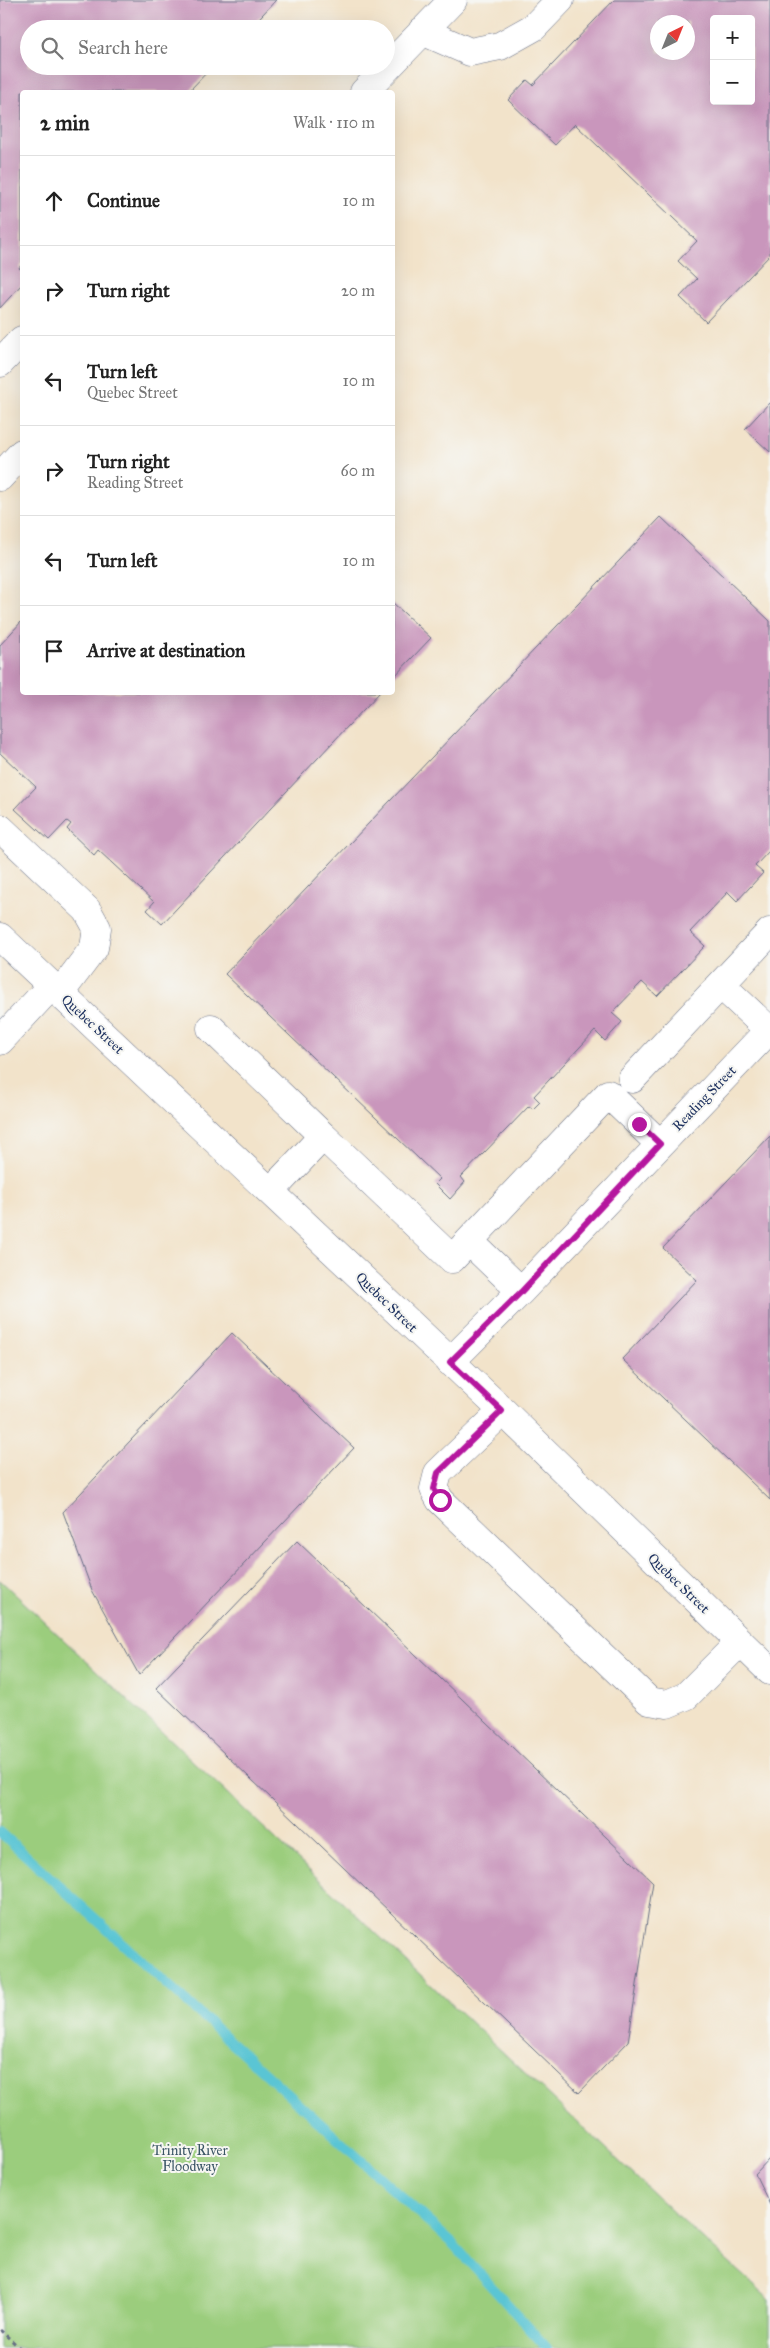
<!DOCTYPE html>
<html lang="en">
<head>
<meta charset="utf-8">
<style>
  body { margin:0; font-family:"IM FELL Great Primer",serif; background:#f2f2f2; color:#222 }
  .controls { position:absolute; right:15px; top:15px; display:grid; overflow:hidden; border-radius:5px; box-shadow:0 5px 20px #0002 }
  .controls button { width:45px; height:45px; display:grid; place-items:center; padding:0; border:0; border-bottom:1px solid #e0e0e0; background:#fff; color:#222; font:25px sans-serif }
  .compass { position:absolute; left:650px; top:15px; width:45px; height:45px; border-radius:50%; background:#fff; box-shadow:0 5px 20px #0002; rotate:43deg }
  .stop { position:absolute; width:15px; height:15px; margin:-11px; border:4px solid #b5179e; border-radius:50%; background:#fff }
  .stop.end { background:#b5179e; border-color:#fff; box-shadow:0 1px 5px #0008 }
  .list { margin:0; padding:0; list-style:none }
  h2 { display:flex; justify-content:space-between; align-items:center; height:65px; margin:0; padding:0 20px; font-size:21px }
  h2 small { font-size:16px; font-weight:400; color:#767676 }
  .list li { display:grid; grid-template-columns:32px 1fr auto; gap:15px; align-items:center; box-sizing:border-box; height:90px; padding:0 20px; border-top:1px solid #e0e0e0 }
  .list b { display:block; font-size:19px; white-space:nowrap }
  .list p { margin:0; font-size:16px; white-space:nowrap; color:#767676 }
  .list em { font-size:16px; font-style:normal; color:#767676 }
  .icon { flex:none; width:28px; height:28px; fill:none; stroke:currentColor; stroke-width:2; stroke-linecap:round; stroke-linejoin:round }
  .map { position:relative; flex:none; width:770px; height:2348px; overflow:hidden }
  .search { position:absolute; background:#fff; box-shadow:0 5px 20px #0002; left:20px; top:20px; width:375px; height:55px; display:flex; align-items:center; gap:12px; box-sizing:border-box; padding:0 18px; border-radius:28px; color:#767676; font-size:19px }
  .panel { position:absolute; background:#fff; box-shadow:0 5px 20px #0002; left:20px; top:90px; width:375px; height:605px; border-radius:5px }
  .map>svg:first-child { display:block }
</style>
</head>
<body>
<div class="map">
<svg width="770" height="2348" viewBox="0 0 770 2348">
  <rect width="100%" height="100%" fill="#f6f6f2"/>
  <filter id="ink" filterUnits="userSpaceOnUse"><feTurbulence type="fractalNoise" baseFrequency=".02" numOctaves="2"/><feDisplacementMap in="SourceGraphic" scale="10" xChannelSelector="R" yChannelSelector="G"/><feConvolveMatrix kernelMatrix="1 2 1 2 8 2 1 2 1" color-interpolation-filters="sRGB"/></filter>
  <filter id="wash" filterUnits="userSpaceOnUse"><feTurbulence type="fractalNoise" baseFrequency=".0096" numOctaves="4" result="noise"/><feDisplacementMap in="SourceGraphic" scale="20" xChannelSelector="R" yChannelSelector="G"/><feGaussianBlur stdDeviation="1.12" result="paint"/><feColorMatrix in="noise" values="0 0 0 0 0 0 0 0 0 0 0 0 0 0 0 0 0 1.4 0 .05"/><feComposite in="paint" operator="in"/></filter>
  <g filter="url(#wash)">
    <rect width="100%" height="100%" fill="#f2e3ca"/>
    <!-- green -->
    <path fill="#9bcd7d" stroke="#5b7e6e" d="M0,1580L673,2212L770,2300V2348H0Z"/>
    <g fill="none" stroke-linecap="round" stroke-linejoin="round">
      <!-- stream -->
      <path stroke="#5ac5d4" stroke-width="10" d="M0,1832L454,2245L547,2348"/>
    </g>
    <g id="blocks">
      <!-- building -->
      <path fill="#c996bc" fill-rule="evenodd" d="M0,0H276L249,29H29V66H213L188,92H22V264L19,268L22,271V284L0,308Z
        M614,0H770V255L706,322L680,297L697,279L678,261L697,241L575,124L555,145L508,100L527,80L533,85ZM714,19H751V101H714ZM658,22H688V52H658Z
        M770,402V452L745,429Z
        M661,517L770,621V850L755,866L763,873L737,901L728,892L690,932L705,946L657,996L642,982L612,1013L622,1022L605,1041L595,1031L534,1096L540,1102L533,1109L529,1106L461,1177L465,1182L450,1199L435,1184L440,1179L225,974Z
        M392,602L431,638L392,679Z
        M22,621V692H380L162,924L147,910L154,902L98,850L94,855L67,829L71,824L67,821L49,840L15,809L36,787L0,753V645Z
        M770,1136V1500L622,1359L697,1280L663,1248Z
        M232,1333L354,1448L139,1675L92,1590L63,1512Z
        M297,1541L653,1882L628,2042L579,2093L156,1688Z
        M770,2158V2205L755,2174Z"/>
    </g>
  </g>
  <g filter="url(#ink)">
    <use href="#blocks" fill-opacity="0" stroke="#666e84" stroke-width="1"/>
    <g fill="none" stroke-linecap="round" stroke-linejoin="round">
      <defs>
        <path id="minor" d="M422,31L470,52L500,46L534,27L560,0
          M364,92L453,0
          M0,363L22,340
          M0,477L22,453
          M0,828L87,910L97,928L94,948L60,993
          M0,937L503,1411L770,1671
          M721,985L769,1030
          M211,1028L323,1136
          M0,1041L52,985
          M632,1079L770,932
          M271,1191L323,1136L452,1259L608,1094L660,1144
          M469,1241L521,1291
          M450,1362L521,1291L770,1029
          M503,1411L438,1473L434,1489L440,1500L649,1701L667,1704L686,1696L740,1642"/>
      </defs>
      <!-- minor casing -->
      <use href="#minor" stroke="#666e84" stroke-width="29"/>
      <!-- path -->
      <path stroke="#666e84" stroke-width="3" stroke-dasharray="4 4" stroke-linecap="butt" d="M0,2330L20,2348"/>
      <!-- minor -->
      <use href="#minor" stroke="#fff" stroke-width="28"/>
    </g>
  </g>
  <g fill="none" stroke-linecap="round" stroke-linejoin="round" filter="url(#ink)">
    <!-- route -->
    <path stroke="#b5179e" stroke-width="6" d="M440,1500L434,1489L438,1473L502,1411L450,1362L521,1292L660,1144L639,1124"/>
  </g>
  <g text-anchor="middle" stroke-width="4" stroke-linejoin="round" paint-order="stroke">
    <!-- street labels -->
    <g font-size="14" fill="#1b2f5e" stroke="#f6f6f2">
      <text transform="translate(93 1024) rotate(43)" y="5">Quebec Street</text>
      <text transform="translate(704 1098) rotate(-46)" y="5">Reading Street</text>
      <text transform="translate(387 1302) rotate(44)" y="5">Quebec Street</text>
      <text transform="translate(679 1583) rotate(44)" y="5">Quebec Street</text>
    </g>
    <!-- park labels -->
    <g font-size="14" fill="#3b5666" stroke="#f6f6f2">
      <text x="190" y="2155">Trinity River<tspan x="190" dy="16">Floodway</tspan></text>
    </g>
  </g>
</svg>
<div class="controls">
<button>+</button>
<button>−</button>
</div>
<svg class="compass" viewBox="-18 -18 36 36"><path d="M0-13l5 13h-10z" fill="#e53935"/><path d="M0 13l5-13h-10z" fill="#767676"/></svg>
<div class="stop" style="left:440px;top:1500px"></div>
<div class="stop end" style="left:639px;top:1124px"></div>
<div class="search"><svg class="icon" aria-label="search" viewBox="0 0 24 24"><circle cx="10" cy="10" r="6"/><path d="M15 15l6 6"/></svg>Search here</div>
<section class="panel">
<h2>2 min<small>Walk · 110 m</small></h2>
<ul class="list">
<li><svg class="icon" aria-label="ahead" viewBox="0 0 24 24"><path d="M12 20V5M6 11l6-6 6 6"/></svg><div><b>Continue</b></div><em>10 m</em></li>
<li><svg class="icon" aria-label="right" viewBox="0 0 24 24"><path d="M7 20v-9h11M14 6l5 5-5 5"/></svg><div><b>Turn right</b></div><em>20 m</em></li>
<li><svg class="icon" aria-label="left" viewBox="0 0 24 24"><path d="M17 20v-9H6M10 6l-5 5 5 5"/></svg><div><b>Turn left</b><p>Quebec Street</p></div><em>10 m</em></li>
<li><svg class="icon" aria-label="right" viewBox="0 0 24 24"><path d="M7 20v-9h11M14 6l5 5-5 5"/></svg><div><b>Turn right</b><p>Reading Street</p></div><em>60 m</em></li>
<li><svg class="icon" aria-label="left" viewBox="0 0 24 24"><path d="M17 20v-9H6M10 6l-5 5 5 5"/></svg><div><b>Turn left</b></div><em>10 m</em></li>
<li><svg class="icon" aria-label="arrive" viewBox="0 0 24 24"><path d="M6 21V4h12l-3 4 3 4H6"/></svg><div><b>Arrive at destination</b></div></li>
</ul>
</section>
</div>
</body>
</html>
